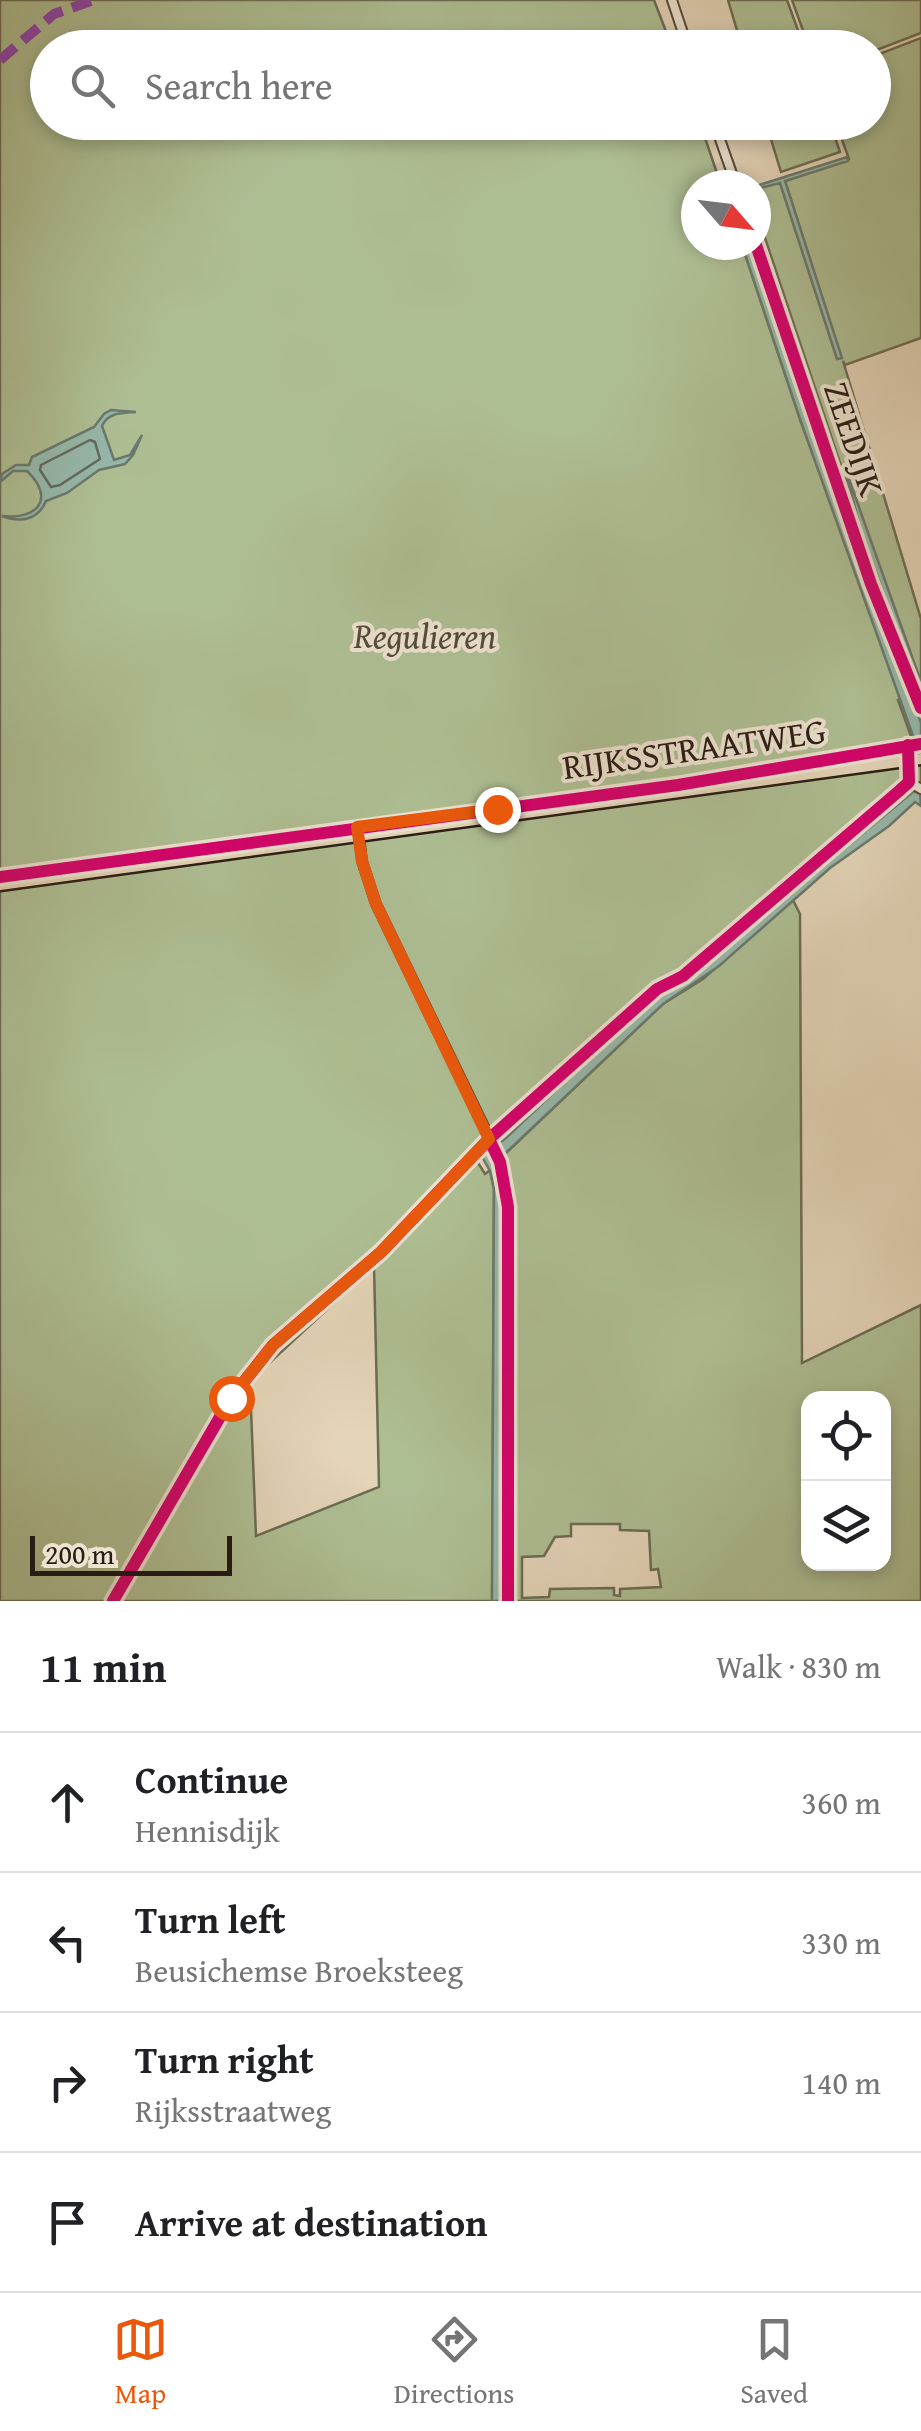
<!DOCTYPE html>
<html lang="en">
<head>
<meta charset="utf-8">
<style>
  body { margin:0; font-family:"Gentium Book Plus",serif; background:#f6f6f6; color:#202124 }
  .controls { position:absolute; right:30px; bottom:30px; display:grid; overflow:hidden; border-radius:20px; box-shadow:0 5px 15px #0003 }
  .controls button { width:90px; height:90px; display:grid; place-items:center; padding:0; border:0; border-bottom:2px solid #e0e0e0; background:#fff; color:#202124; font:50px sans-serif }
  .compass { position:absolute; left:681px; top:170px; width:90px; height:90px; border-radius:50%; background:#fff; box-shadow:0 5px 15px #0003; rotate:118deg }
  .scale { position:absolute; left:30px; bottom:25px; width:202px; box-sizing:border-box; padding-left:10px; border:5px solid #291c13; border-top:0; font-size:28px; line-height:35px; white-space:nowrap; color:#291c13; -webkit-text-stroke:8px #ede3d1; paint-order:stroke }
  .stop { position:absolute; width:30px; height:30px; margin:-22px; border:8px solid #ea580c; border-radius:50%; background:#fff }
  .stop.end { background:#ea580c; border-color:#fff; box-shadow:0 2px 10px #0008 }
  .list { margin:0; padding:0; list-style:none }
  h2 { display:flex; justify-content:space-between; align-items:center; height:130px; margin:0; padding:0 40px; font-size:42px }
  h2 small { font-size:32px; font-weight:400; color:#757577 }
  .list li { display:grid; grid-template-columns:65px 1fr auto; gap:30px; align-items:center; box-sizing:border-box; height:140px; padding:0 40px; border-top:2px solid #e0e0e0 }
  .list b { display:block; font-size:38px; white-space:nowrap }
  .list p { margin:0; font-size:32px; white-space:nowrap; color:#757577 }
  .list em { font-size:32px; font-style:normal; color:#757577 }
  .icon { flex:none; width:55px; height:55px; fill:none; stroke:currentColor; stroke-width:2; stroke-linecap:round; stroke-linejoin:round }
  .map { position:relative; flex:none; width:921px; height:1601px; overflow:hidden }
  .search { position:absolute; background:#fff; box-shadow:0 5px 15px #0003; left:30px; right:30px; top:30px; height:110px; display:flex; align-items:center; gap:25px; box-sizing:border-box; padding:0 35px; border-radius:55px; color:#757577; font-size:38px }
  .sheet { height:690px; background:#fff }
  nav { display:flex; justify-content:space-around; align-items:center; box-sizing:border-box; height:140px; border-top:2px solid #e0e0e0; background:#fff; font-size:28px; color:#757577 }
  nav a { display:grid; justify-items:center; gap:5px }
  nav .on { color:#ea580c }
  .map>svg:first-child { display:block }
</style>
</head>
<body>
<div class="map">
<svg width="921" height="1601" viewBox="0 0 921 1601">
  <rect width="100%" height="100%" fill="#e4d4b8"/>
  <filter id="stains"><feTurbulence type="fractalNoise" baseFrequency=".002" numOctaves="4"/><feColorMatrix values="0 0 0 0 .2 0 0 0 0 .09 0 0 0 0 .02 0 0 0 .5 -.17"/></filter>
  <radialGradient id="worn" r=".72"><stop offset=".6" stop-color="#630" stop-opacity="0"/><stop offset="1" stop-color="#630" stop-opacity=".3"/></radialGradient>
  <!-- green -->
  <path fill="#aebe93" stroke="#6c6d53" stroke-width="2.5" fill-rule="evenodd" d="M0,0H654L672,47L48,48V122L700,123L721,185H696V245H742L800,419L901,697L898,700L921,764V785L918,783L902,803L858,836L863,829L856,833L687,976L659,991L512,1128L493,1132L380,1248L280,1332L228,1395L112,1601H0Z
    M728,0H787L804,47H742Z
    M792,0H921V33L874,51V48L809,47Z
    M921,38V338L845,365L843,361L921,619V682L841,466L756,211V189L780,182L837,358H841L785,181L849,159L836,123L874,122V56Z
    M766,123H830L840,152L781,172Z
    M793,900L800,914L802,1363L921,1305V1601H511V1194L504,1155L663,1004L703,979ZM808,1398H884V1564H808ZM571,1524H620V1530L649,1531L651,1570L658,1569L661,1587L620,1589V1596L614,1595V1588L550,1589L549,1597L522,1598V1557L544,1556L555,1537L571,1536Z
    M475,1158L485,1174L490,1170L494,1189L492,1601H119L214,1432L250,1384L256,1536L379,1487L374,1266L266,1366L288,1335L385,1247Z"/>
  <!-- water -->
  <path fill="#96b8ab" stroke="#6a7a6e" stroke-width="2.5" d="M847,157L848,161L785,181L842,358L837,359L780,183L756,189V186Z
    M742,245H751L826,463L921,723V758L800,419Z
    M111,410L136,412C123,413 108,412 102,426L114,460L130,455L142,435L133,455L125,464L99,470L67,493L46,501C38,520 21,523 2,516C37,520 56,499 27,471H13L0,482L2,474L16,465H29L32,457L94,427L104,414Z
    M844,465L921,682V696L861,531Z
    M920,790L921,806L915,802L889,826L830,868L719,966L663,1004L497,1161L503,1199L501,1601H492L494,1189L490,1171L480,1153L487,1145L492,1149L507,1137L661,991L699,969L914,791L918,793Z"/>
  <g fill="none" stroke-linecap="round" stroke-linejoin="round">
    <!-- shore -->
    <path stroke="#606a5f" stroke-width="2.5" d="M90,440L95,442L100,459L60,485L51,487L40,470L41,465Z"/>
    <defs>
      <path id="minor" d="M672,0L688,48
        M714,122L736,185
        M756,245L871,584L921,708
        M906,762L909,782L921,789
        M359,835L362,861L376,904L493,1145L506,1183L508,1601
        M113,1601L231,1398L273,1345L381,1252L489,1139"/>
      <path id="major" d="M0,885L921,759"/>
    </defs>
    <!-- minor casing -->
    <use href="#minor" stroke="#584a3c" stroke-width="12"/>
    <!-- major casing -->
    <use href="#major" stroke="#291c13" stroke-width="15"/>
    <!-- minor -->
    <use href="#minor" stroke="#ede3d1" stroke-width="8"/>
    <!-- major -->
    <use href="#major" stroke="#e4d4b8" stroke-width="10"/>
    <!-- quiet -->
    <path stroke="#8e44ad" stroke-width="10" stroke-dasharray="20 10" stroke-linecap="butt" d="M0,60L54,14L94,0"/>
    <defs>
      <path id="cycleway" d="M756,245L871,584L921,708
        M0,877L678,785L921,744
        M489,1139L500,1162L508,1207V1601
        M113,1601L231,1398L273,1345L381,1252L489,1139L657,989L683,976L899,791L909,782L908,745"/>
    </defs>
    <!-- cycleway casing -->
    <use href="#cycleway" stroke="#ede3d1" stroke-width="19"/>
    <!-- cycleway -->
    <use href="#cycleway" stroke="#d6006c" stroke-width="12"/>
  </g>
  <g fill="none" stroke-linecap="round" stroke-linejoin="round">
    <!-- route -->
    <path stroke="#ea580c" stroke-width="12" d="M231,1398L273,1345L381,1252L489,1139L376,904L362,861L357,827L497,809"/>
  </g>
  <g text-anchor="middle" stroke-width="8" stroke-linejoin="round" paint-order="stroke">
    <!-- street labels -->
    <g font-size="35" fill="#291c13" stroke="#ede3d1">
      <text transform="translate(854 439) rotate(71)" y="12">ZEEDIJK</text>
      <text transform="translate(694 749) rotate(-8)" y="12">RIJKSSTRAATWEG</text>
    </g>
    <!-- park labels -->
    <g font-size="35" font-style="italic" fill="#514d39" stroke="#ede3d1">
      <text x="425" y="648">Regulieren</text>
    </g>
  </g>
  <rect width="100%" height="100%" filter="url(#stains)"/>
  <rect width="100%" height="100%" fill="url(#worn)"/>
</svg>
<div class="controls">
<button><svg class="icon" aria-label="locate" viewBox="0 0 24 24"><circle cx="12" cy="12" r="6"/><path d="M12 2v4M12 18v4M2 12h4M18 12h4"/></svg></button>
<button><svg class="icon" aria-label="layers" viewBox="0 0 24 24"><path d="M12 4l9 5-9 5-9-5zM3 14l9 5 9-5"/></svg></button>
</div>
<svg class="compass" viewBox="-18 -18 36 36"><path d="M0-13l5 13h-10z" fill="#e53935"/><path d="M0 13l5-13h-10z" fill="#757577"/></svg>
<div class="scale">200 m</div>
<div class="stop" style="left:231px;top:1398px"></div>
<div class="stop end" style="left:497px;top:809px"></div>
<div class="search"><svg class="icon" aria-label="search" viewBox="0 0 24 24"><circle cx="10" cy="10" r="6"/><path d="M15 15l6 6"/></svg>Search here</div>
</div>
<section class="sheet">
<h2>11 min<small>Walk · 830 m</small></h2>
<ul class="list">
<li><svg class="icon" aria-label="ahead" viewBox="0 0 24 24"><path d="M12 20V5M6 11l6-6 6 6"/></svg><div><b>Continue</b><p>Hennisdijk</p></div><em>360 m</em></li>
<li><svg class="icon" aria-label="left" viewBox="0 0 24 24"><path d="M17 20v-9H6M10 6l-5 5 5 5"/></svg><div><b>Turn left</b><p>Beusichemse Broeksteeg</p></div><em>330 m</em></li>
<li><svg class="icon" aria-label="right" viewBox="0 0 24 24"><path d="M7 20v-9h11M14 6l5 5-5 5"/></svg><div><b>Turn right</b><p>Rijksstraatweg</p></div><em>140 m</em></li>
<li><svg class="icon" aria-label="arrive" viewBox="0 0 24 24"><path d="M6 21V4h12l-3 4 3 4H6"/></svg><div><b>Arrive at destination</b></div></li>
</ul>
</section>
<nav>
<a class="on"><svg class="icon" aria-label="map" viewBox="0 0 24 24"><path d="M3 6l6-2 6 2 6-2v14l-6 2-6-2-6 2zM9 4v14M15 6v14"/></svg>Map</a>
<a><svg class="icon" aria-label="directions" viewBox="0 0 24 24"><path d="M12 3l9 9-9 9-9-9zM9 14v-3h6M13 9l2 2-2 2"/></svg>Directions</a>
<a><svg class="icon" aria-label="saved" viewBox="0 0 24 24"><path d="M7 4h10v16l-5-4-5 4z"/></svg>Saved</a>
</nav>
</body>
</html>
